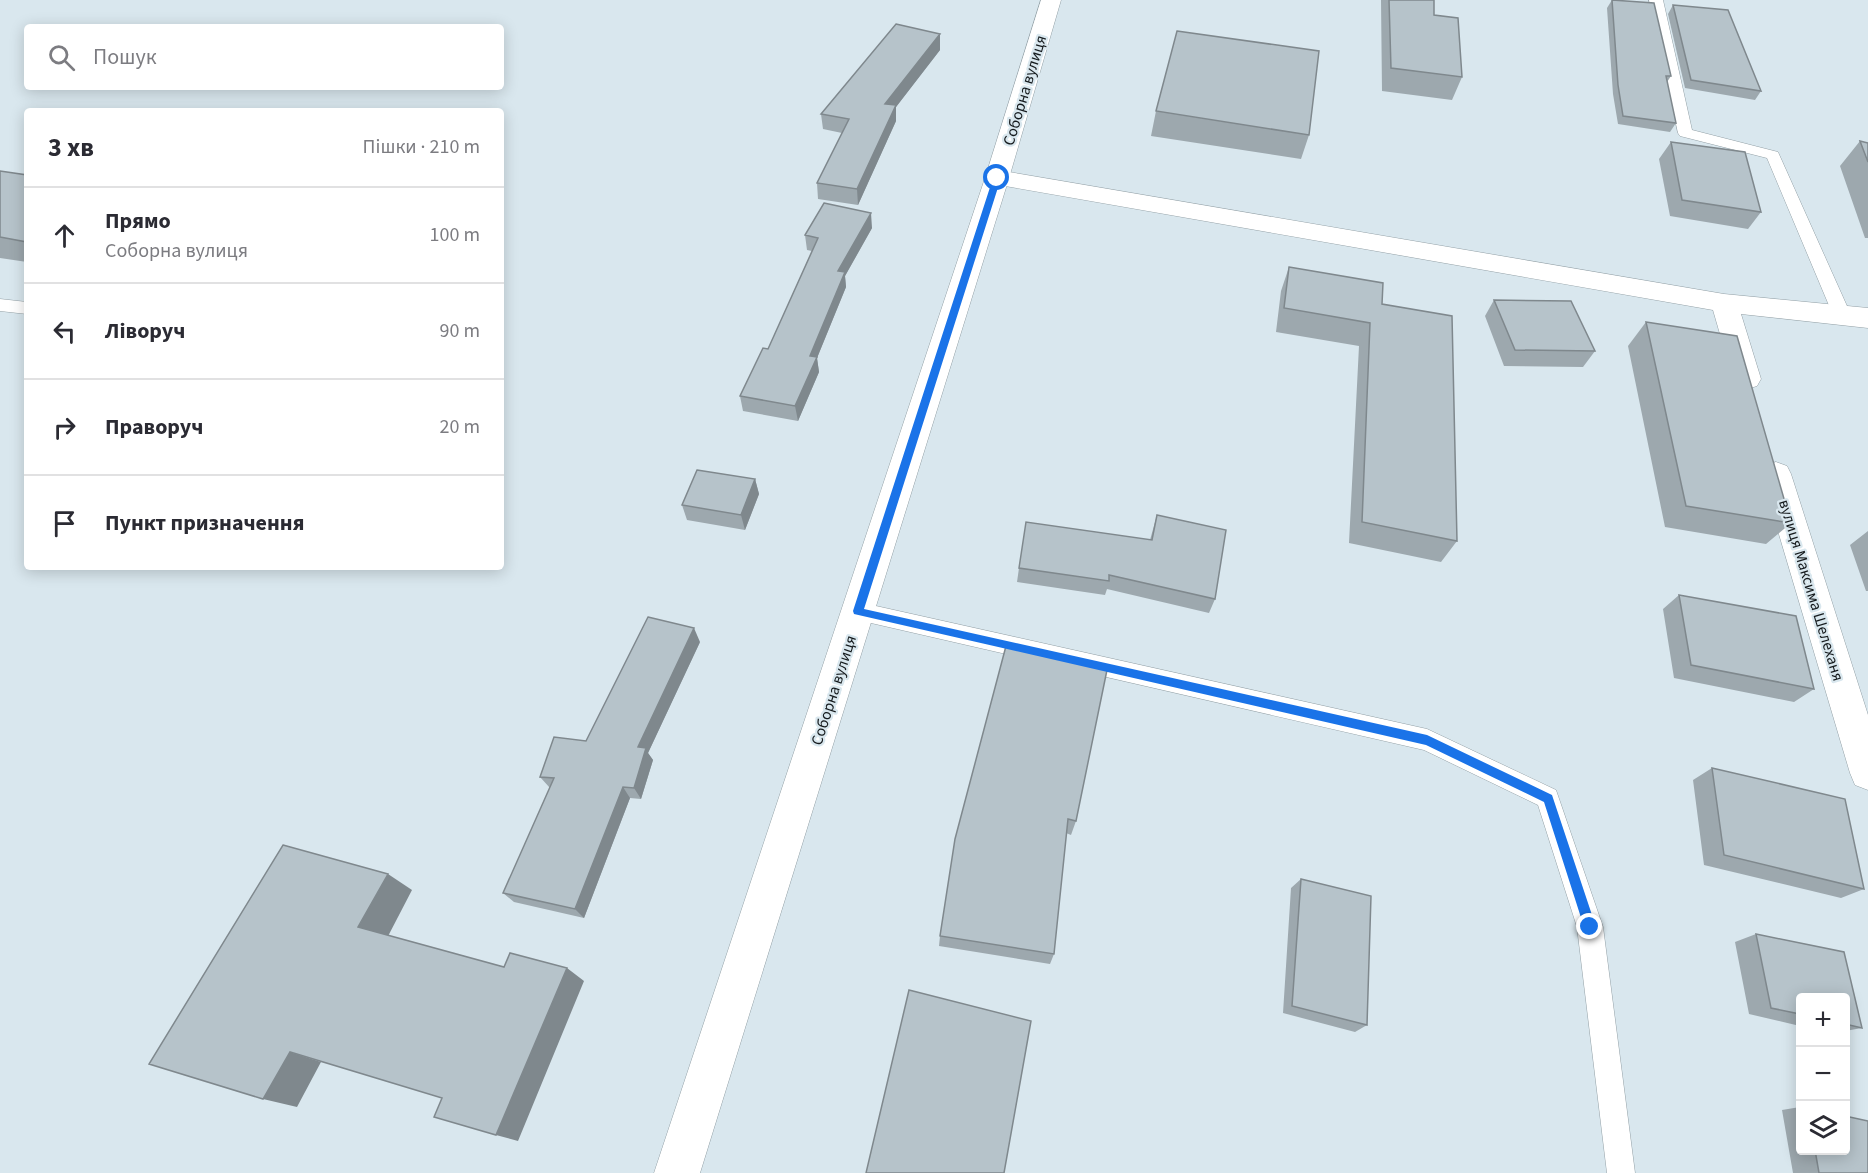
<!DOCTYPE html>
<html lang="uk">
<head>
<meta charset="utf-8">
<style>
  body { margin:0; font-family:"Source Sans 3",sans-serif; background:#f7f7f7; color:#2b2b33 }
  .controls { position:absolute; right:18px; bottom:18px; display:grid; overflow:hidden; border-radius:6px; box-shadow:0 3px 15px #0003 }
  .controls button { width:54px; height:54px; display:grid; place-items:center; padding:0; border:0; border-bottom:2px solid #e1e1e2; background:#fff; color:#2b2b33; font:30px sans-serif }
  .stop { position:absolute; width:18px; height:18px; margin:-14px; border:4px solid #1a73e8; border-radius:50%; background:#fff }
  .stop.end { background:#1a73e8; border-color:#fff; box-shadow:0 2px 6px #0008 }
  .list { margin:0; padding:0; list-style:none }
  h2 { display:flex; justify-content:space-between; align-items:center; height:78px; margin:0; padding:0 24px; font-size:26px }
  h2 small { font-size:20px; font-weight:400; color:#7c7c81 }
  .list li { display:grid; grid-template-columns:39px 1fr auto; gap:18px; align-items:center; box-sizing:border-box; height:96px; padding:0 24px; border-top:2px solid #e1e1e2 }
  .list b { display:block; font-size:22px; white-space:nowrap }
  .list p { margin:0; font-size:20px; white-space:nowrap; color:#7c7c81 }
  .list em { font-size:20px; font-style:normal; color:#7c7c81 }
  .icon { flex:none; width:33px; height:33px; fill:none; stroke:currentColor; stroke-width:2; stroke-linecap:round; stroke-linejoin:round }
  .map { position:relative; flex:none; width:1868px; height:1173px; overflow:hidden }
  .search { position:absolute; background:#fff; box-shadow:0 3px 15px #0003; left:24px; top:24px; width:480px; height:66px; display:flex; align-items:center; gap:15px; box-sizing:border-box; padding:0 21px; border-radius:6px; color:#7c7c81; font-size:22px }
  .panel { position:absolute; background:#fff; box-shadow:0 3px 15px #0003; left:24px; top:108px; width:480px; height:462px; border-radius:6px }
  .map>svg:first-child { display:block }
</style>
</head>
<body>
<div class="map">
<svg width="1868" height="1173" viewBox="0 0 1868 1173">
  <rect width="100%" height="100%" fill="#d9e7ee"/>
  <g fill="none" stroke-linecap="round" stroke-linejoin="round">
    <defs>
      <path id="service" d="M1649,0H1663L1692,130L1778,152L1851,315L1848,319H1836L1833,315L1767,158L1680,136L1678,133Z
        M0,299L27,302V314L0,311Z
        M858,602L1427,729L1556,790L1603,927L1635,1173H1607L1577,927L1538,805L1424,750L858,620L850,617L847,611L850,605Z"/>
      <path id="minor" d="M997,170L1724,294L1868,308V328L1741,314L1761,379L1757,386L1747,389L1737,386L1733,379L1713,310L988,183L985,178L988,173Z
        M1776,462L1787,466L1791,474L1868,715V790L1855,785L1850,773L1761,474L1765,466Z"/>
      <path id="tertiary" d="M1041,0H1061L1009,178L700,1173H654L985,178Z"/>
    </defs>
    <!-- service casing -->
    <use href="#service" stroke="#93a0a6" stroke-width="1"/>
    <!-- minor casing -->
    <use href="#minor" stroke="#93a0a6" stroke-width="1"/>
    <!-- tertiary casing -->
    <use href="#tertiary" stroke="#93a0a6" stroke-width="1"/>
    <!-- service -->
    <use href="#service" fill="#fff" fill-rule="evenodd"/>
    <!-- minor -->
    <use href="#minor" fill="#fff" fill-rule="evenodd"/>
    <!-- tertiary -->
    <use href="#tertiary" fill="#fff" fill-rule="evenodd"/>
  </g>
  <!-- wall -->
  <path fill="#9da8ae" d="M1381,0H1434V15L1462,77L1452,100L1382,91Z
    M1612,0L1671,76L1667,82L1676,123L1670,132L1618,124L1613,94L1607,8Z
    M1673,5L1761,91L1755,100L1685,88L1668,14Z
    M940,34V50L896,107V121L858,205L818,199L817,183L842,133L823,129L821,114Z
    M1156,111L1309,135L1301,159L1151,136Z
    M1860,141L1868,143V238H1865L1840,166Z
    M1671,142L1761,212L1748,229L1670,216L1659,159Z
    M0,171L27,175V262L0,258Z
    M872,228L845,276L846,287L817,358L819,372L798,421L743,411L740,396L768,349L812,251L807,250L805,235Z
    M1289,267L1382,304L1457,541L1441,562L1349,543L1359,346L1276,332L1281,291Z
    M1494,300L1595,351L1583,367L1504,366L1485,316Z
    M1646,322L1791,523L1766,544L1665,527L1628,346Z
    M755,479L759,494L745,530L687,520L682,505Z
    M1157,515L1215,599L1209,613L1107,589L1105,595L1017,582L1019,568L1150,540Z
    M1868,531V591H1866L1850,545Z
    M1679,595L1814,689L1794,702L1674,678L1663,609Z
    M700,642L648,753L653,760L641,799L630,798L584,918L514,902L503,893L550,788L540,777L586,741Z
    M1006,646L1076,821L1071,835L1066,833L1054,954L1050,964L939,946L940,936Z
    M1712,768L1864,889L1841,898L1704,865L1693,780Z
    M1301,879L1367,1025L1355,1032L1283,1013L1291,888Z
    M1756,934L1844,952L1862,1028L1845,1031V998H1800V1026L1749,1014L1735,942Z
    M1800,1107V1150H1845L1868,1173H1793L1782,1110Z"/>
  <!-- shaded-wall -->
  <path fill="#7f888d" d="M940,34V50L896,107V121L858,205L857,189L885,104Z
    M871,213L872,228L845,276L846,287L817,358L819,372L798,421L795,406L810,356L838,271Z
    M755,479L759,494L745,530L741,515Z
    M694,628L700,642L648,753L653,760L641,799L634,788L638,747Z
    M623,787L630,798L584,918L575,909Z
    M388,874L412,890L385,942L358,927Z
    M567,968L584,981L518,1141L496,1135Z
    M290,1052L321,1062L297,1107L263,1099Z"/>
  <!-- building -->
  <path fill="#b6c3ca" stroke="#7f888d" stroke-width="1.5" d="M1389,0H1434V15L1458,18L1462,77L1391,68Z
    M1612,0L1654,3L1671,76H1666L1676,123L1623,116L1618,85Z
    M1673,5L1728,10L1761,91L1691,80Z
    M896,24L940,34L885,104L896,105L857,189L817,183L849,119L821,114Z
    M1177,31L1319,51L1309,135L1156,111Z
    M1860,141L1868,143V162Z
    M1671,142L1745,152L1761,212L1682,200Z
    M0,171L27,175V242L0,237Z
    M824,203L871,213L838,271L845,272L810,356L817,357L795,406L740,396L763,348L768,349L818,238L805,235Z
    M1289,267L1383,283L1382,304L1452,316L1457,541L1362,522L1370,323L1284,308Z
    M1494,300L1571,301L1595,351L1515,350Z
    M1646,322L1737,336L1791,523L1686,506Z
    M697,470L755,479L741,515L682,505Z
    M1157,515L1226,530L1215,599L1109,575V581L1019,568L1026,522L1152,540Z
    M1679,595L1796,616L1814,689L1691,665Z
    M648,617L694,628L638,747L646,748L634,788L623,787L575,909L503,893L554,778L540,777L554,737L586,741Z
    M1006,646L1107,670L1076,821L1068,819L1054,954L940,936L955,839Z
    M1712,768L1845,799L1864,889L1724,855Z
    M283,845L388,874L358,927L504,967L510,953L567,968L496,1135L434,1117L442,1098L290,1052L263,1099L149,1064Z
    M1301,879L1371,896L1367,1025L1292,1006Z
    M1756,934L1844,952L1862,1028L1845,1024V998H1800V1014L1771,1008Z
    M909,990L1031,1021L1004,1173H866Z
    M1845,1116L1868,1121V1173H1819L1815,1150H1845Z"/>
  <!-- route -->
  <path fill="#1a73e8" d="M997,176L1001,178L864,609L1427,735L1552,795L1596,927L1594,932H1586L1584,927L1544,802L1426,745L854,614L853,611L993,178Z"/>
  <g text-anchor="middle" stroke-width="4.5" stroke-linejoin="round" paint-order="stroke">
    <!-- street labels -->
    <g font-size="16" fill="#151a1d" stroke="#d9e7ee">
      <text transform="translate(1024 90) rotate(-73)" y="6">Соборна вулиця</text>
      <text transform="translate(1812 590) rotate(73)" y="6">вулиця Максима Шелеханя</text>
      <text transform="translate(833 690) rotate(-72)" y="6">Соборна вулиця</text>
    </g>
  </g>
</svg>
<div class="controls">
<button>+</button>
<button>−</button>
<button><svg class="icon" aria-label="layers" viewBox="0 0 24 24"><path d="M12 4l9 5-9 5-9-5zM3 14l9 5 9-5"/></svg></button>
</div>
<div class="stop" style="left:997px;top:178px"></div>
<div class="stop end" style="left:1590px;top:927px"></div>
<div class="search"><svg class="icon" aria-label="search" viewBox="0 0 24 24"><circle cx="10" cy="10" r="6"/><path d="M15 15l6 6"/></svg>Пошук</div>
<section class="panel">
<h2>3 хв<small>Пішки · 210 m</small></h2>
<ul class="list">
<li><svg class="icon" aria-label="ahead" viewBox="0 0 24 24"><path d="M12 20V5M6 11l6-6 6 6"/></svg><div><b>Прямо</b><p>Соборна вулиця</p></div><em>100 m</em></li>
<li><svg class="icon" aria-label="left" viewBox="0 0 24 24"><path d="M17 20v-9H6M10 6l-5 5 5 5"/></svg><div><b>Ліворуч</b></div><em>90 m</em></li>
<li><svg class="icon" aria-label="right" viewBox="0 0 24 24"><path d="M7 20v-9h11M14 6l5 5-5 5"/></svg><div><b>Праворуч</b></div><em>20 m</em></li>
<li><svg class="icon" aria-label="arrive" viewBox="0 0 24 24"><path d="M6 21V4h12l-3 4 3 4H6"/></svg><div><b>Пункт призначення</b></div></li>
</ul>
</section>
</div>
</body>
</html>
